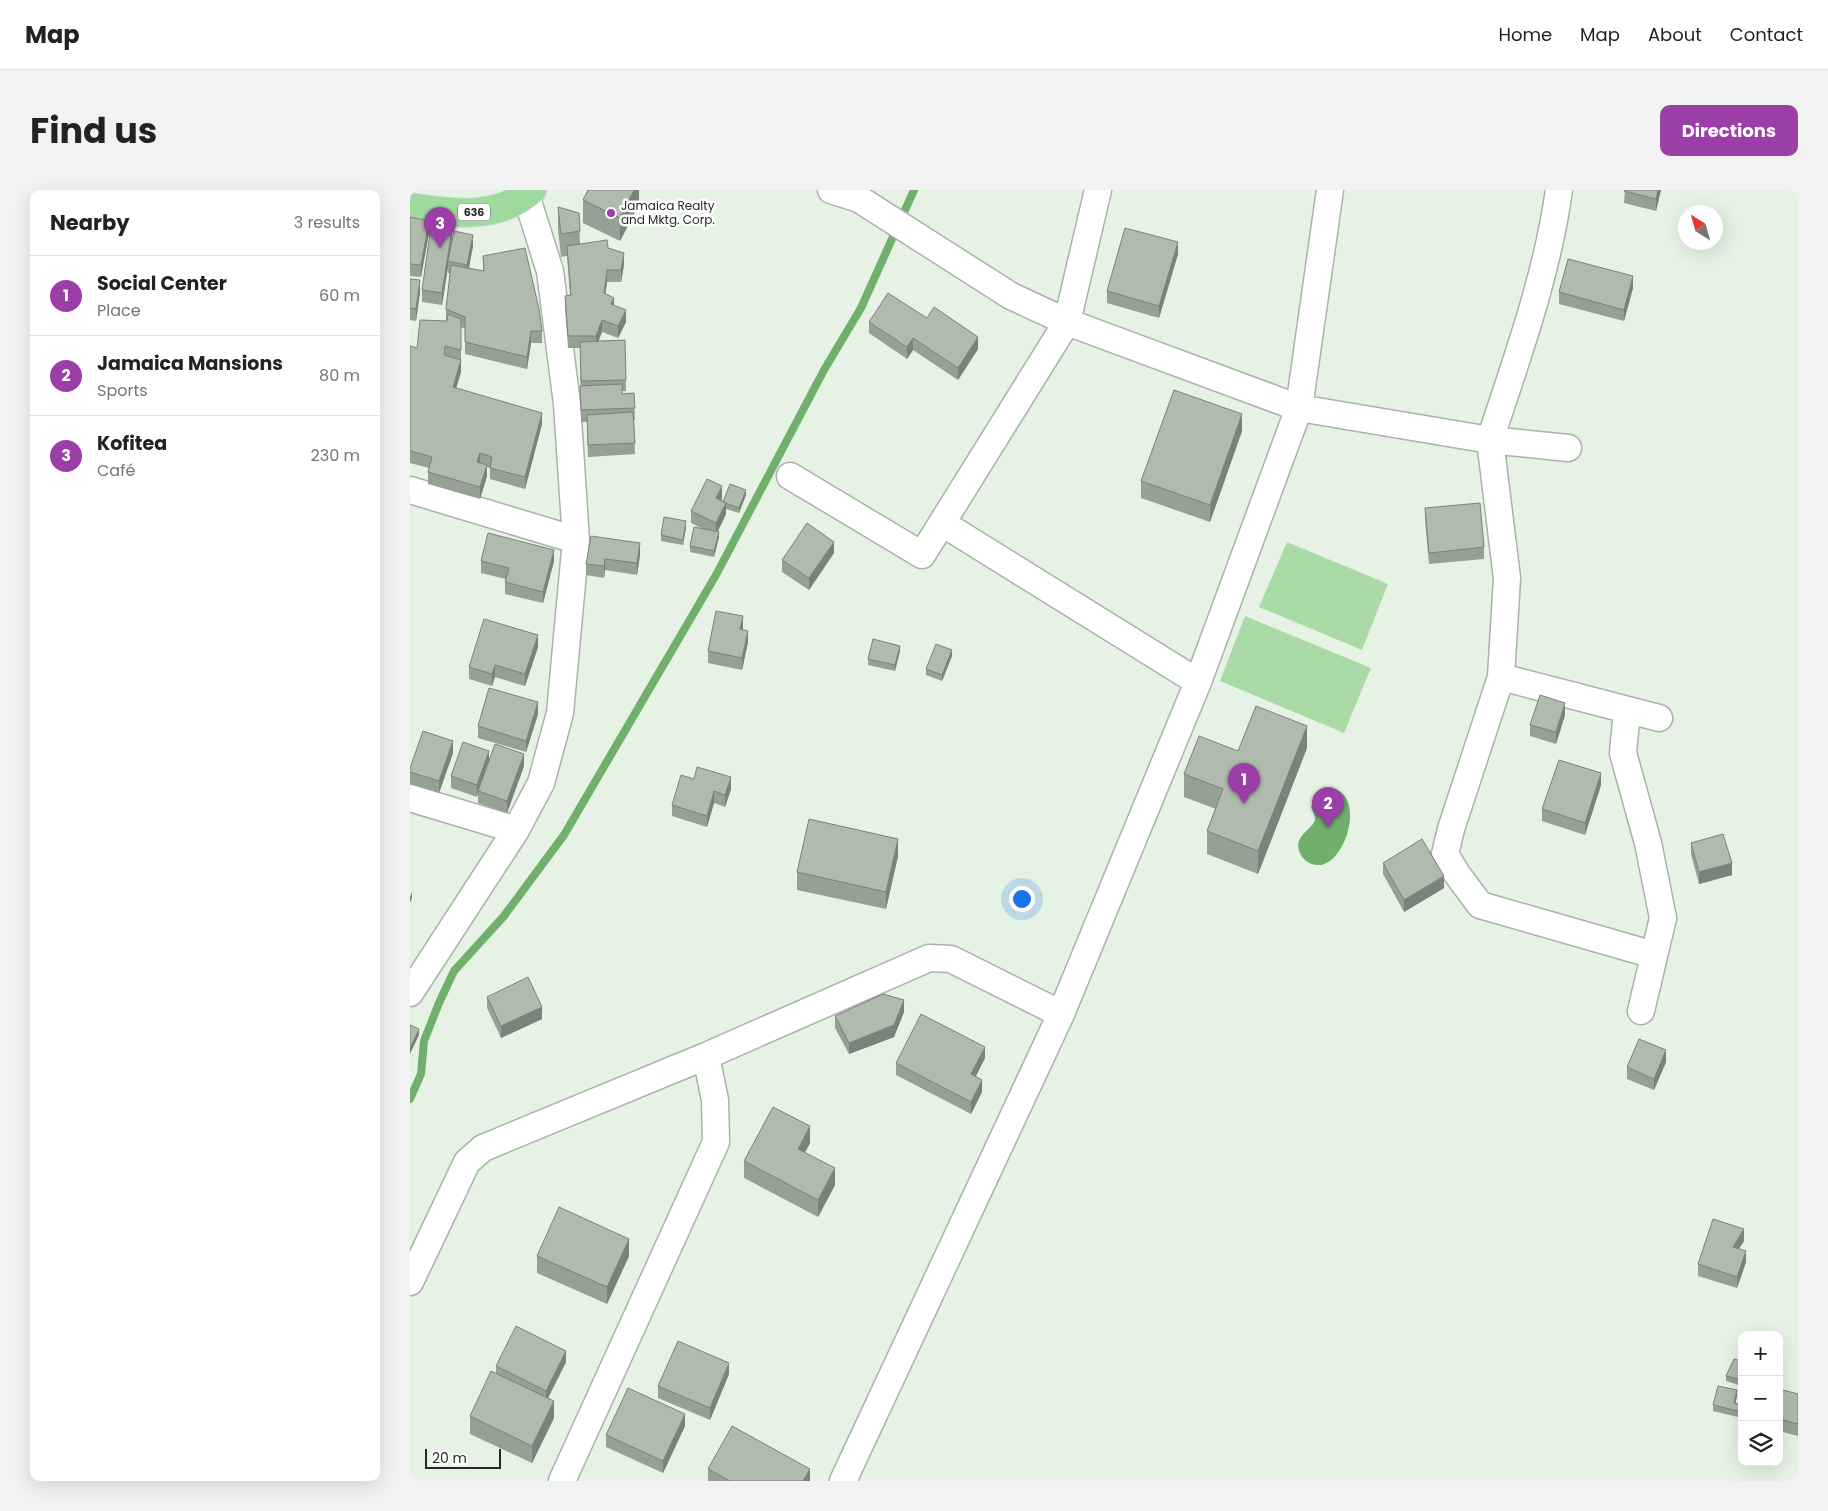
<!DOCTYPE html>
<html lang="en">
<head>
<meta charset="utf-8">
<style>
  body { margin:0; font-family:Poppins,sans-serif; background:#f2f2f2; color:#222 }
  .controls { position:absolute; right:15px; bottom:15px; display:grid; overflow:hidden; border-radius:10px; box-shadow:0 5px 20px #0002 }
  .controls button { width:45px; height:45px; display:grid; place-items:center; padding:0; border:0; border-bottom:1px solid #e0e0e0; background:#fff; color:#222; font:25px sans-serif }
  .compass { position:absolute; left:1268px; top:15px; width:45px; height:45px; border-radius:50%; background:#fff; box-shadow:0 5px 20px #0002; rotate:323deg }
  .scale { position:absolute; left:15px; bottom:12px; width:76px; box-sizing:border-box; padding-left:5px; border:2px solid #242924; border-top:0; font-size:14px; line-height:18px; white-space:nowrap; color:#242924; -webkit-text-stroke:4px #fff; paint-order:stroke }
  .you { position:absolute; left:611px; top:708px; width:18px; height:18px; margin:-12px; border:4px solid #fff; border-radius:50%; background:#1a73e8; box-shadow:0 0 0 8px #1a73e833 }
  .badge { display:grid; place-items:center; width:32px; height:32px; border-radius:50%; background:#9c3ea8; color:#fff; font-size:16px; font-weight:700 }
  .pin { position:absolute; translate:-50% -41px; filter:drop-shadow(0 1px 2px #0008) }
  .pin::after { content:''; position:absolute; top:26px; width:18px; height:15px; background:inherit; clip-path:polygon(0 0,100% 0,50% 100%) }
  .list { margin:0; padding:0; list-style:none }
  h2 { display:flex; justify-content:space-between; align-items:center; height:65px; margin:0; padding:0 20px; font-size:21px }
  h2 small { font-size:16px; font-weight:400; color:#767676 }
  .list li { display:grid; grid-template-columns:32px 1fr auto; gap:15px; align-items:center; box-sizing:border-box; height:80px; padding:0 20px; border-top:1px solid #e0e0e0 }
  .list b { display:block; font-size:19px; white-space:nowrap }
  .list p { margin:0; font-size:16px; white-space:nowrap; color:#767676 }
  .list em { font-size:16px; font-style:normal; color:#767676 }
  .icon { flex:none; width:28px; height:28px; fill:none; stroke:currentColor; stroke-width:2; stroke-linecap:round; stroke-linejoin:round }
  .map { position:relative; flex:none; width:1388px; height:1291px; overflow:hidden; border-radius:10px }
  header { display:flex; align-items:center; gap:30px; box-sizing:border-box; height:70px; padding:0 25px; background:#fff; border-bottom:1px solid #e0e0e0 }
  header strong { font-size:24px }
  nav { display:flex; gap:28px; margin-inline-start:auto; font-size:18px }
  .intro { display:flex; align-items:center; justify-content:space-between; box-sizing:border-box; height:120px; padding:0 30px }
  h1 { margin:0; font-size:35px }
  .button { padding:12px 22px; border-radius:10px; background:#9c3ea8; color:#fff; font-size:18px; font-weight:700 }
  main { display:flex; gap:30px; padding:0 30px }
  aside { flex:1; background:#fff; border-radius:10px; box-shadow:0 5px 20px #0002 }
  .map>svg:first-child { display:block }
</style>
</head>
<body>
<header>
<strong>Map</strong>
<nav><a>Home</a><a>Map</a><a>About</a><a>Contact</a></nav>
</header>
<div class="intro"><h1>Find us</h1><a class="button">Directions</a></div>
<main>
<aside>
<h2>Nearby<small>3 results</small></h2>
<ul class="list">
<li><span class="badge">1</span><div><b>Social Center</b><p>Place</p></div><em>60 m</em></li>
<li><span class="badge">2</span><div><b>Jamaica Mansions</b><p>Sports</p></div><em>80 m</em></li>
<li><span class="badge">3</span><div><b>Kofitea</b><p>Café</p></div><em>230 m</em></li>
</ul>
</aside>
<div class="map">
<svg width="1388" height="1291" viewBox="0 0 1388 1291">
  <rect width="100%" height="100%" fill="#e5f2e4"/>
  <!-- park -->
  <path fill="#aadba7" d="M877,352L978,394L952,460L849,417Z
    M835,426L961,478L934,543L810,491Z"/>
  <!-- water -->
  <path fill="#70af6c" d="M916,600C919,600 924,599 927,600C956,612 932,685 902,674C897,672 894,670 891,665C880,645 905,640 905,628C905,625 902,620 901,617L906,607Z"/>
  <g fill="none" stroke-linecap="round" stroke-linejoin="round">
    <!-- stream -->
    <path stroke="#70af6c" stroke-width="8" d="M0,909L11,884L14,851L29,813L44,781L94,726L154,645L306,385L414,180L451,118L504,0"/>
    <defs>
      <path id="minor" d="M421,0L449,9L601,106L657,132L889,218L1080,250C1107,168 1137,86 1149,0
        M1158,258L1080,250L1097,388L1091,487L1249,528
        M380,286L512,365L657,132L688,0
        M0,300L166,350
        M532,333L788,492
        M1091,487L1041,639L1035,664L1047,684L1070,715L1244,765
        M1217,520L1213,563L1238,653L1253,728L1231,821
        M0,608L106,640
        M0,803L106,640L131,593L150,523L166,350L157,214L140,81L116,5
        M0,1092L57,972L73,958L296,866L519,768L541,769L651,824
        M152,1291L306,952L305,910L296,866
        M433,1291L651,824L788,492L889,218L920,0"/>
      <path id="major" d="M0,17C41,24 89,30 122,0"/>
    </defs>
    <!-- minor casing -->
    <use href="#minor" stroke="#a8b4a7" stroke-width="29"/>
    <!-- major casing -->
    <use href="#major" stroke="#d3d4d3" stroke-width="30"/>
    <!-- minor -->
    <use href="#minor" stroke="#fff" stroke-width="26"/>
    <!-- major -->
    <use href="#major" stroke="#9eda9d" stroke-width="28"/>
  </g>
  <!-- wall -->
  <path fill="#96a195" d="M177,0H229V14L210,51L173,33V10L177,2Z
    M1215,0H1251L1246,21L1214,13Z
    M148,17L169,23L170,54L198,58L214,75L211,92H197L195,104L216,132L208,148L192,142L188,151L215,150L216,201H212V204L224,203L225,230H224L225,264L178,267L177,232H171L170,158H158L155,118V106L160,105L157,66L151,67L148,40Z
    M0,27L19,43L11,87L0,86Z
    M42,50L41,57L63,56L59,78L73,81V66L132,141V153H121L117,179L55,164V139L51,137V182L46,198L132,234L115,299L80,289V278L77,277V286L70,309L18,294V282L19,278L0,273V156L7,158L36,131V119L40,83H38V77L32,115L12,112V100Z
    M768,64L749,128L697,113V101Z
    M0,89L10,102L6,131L0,130Z
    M1223,98L1214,131L1149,114V102Z
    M459,132L568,159L548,190L503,160L497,169L459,143Z
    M832,241L800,332L731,308V291Z
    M336,305L329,323L316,319V324L308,341L309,347L304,367L280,362V356L293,339L281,333V321L312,308L311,310L314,311Z
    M1015,318L1074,357V369L1019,374L1015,330Z
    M276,337L273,355L251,351V345Z
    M230,353V365L227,385L195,380L194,388L176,385V374Z
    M424,363L399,400L372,382V370Z
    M71,371H144L133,413L95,404V392L96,389L71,383Z
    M333,438L332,440L338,452L332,480L298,473V461Z
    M128,457L115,496L85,487L82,496L59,489V477Z
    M490,461L485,481L458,475V469Z
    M542,466L532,491L516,485V479Z
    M128,524L116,562L68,548V536Z
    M1155,525L1146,554L1120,546V535Z
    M897,558L848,684L797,664V641L806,619L774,607V584L828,561Z
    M43,563L29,603L0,594V578Z
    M79,571L114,576L97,623L68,613V603L67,607L41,598V586Z
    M284,589L321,599L315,617L304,613L297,637L262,626V615Z
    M1191,595L1175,645L1132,631V619Z
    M1281,653L1322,685L1289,694L1281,664Z
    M488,666L476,719L387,700V682Z
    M973,673L1034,698L994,722L973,684Z
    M77,807L132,829L91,848L77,818Z
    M494,822L484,847L439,864L425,838V826Z
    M575,868L565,887L572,902L561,924L486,885V873Z
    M1256,872L1244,900L1217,889V877Z
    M400,953L395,962L425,995L408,1027L334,988V971Z
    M1334,1051L1329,1059L1336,1072L1327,1098L1288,1086V1074Z
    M127,1066H219L197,1114L127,1083Z
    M1332,1171V1196L1316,1191V1186Z
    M156,1172L138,1208L144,1228L122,1273L60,1244V1226L86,1184V1176Z
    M319,1184L300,1230L248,1208V1196Z
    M1369,1199L1388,1204V1246L1369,1241Z
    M1327,1206L1325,1213L1332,1215V1228L1303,1221V1215Z
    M275,1236L253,1283L196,1257V1245Z
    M298,1279L400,1291H298Z"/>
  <!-- shaded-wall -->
  <path fill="#7a8379" d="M224,0H229V14L210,51V28Z
    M1248,0H1251L1246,21V9Z
    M19,31V43L11,87V75Z
    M42,39V50L39,71H38V77L32,115V103Z
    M63,45V56L57,87V75Z
    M768,52V64L749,128V116Z
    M214,63V75L211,92V80Z
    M197,80V92L194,115V103Z
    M1223,86V98L1214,131V120Z
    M10,90V102L6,131V119Z
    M204,108V120L201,114Z
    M216,120V132L208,148V136Z
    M192,130V142L186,158V146Z
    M121,141V153L117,179V167Z
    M568,147V159L548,190V178Z
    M503,148V160L497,169V157Z
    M51,170V182L43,209V197Z
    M132,223V234L115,299V287Z
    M832,224V241L800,332V315Z
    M70,263V275L67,272Z
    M77,275V286L70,309V297Z
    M312,296V308L306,320V308Z
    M336,300V305L329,323V318Z
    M316,313V324L306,345V333Z
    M276,331V337L273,355V350Z
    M309,342V347L304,367V361Z
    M424,352V363L399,400V388Z
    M230,353V365L227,385V373Z
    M144,360V371L133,413V402Z
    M195,369V380L194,388V376Z
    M333,426V438L330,451V439Z
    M338,441V452L332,480V468Z
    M128,445V457L115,496V484Z
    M490,456V461L485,481V475Z
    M542,460V466L532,491V485Z
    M85,475V487L82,496V484Z
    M128,512V524L116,562V551Z
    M1155,513V525L1146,554V542Z
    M897,536V558L848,684V661Z
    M43,551V563L29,603V591Z
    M79,561V573L68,601L67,607V595Z
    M114,564V576L97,623V611Z
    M1191,583V595L1175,645V633Z
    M321,587V599L315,617V605Z
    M304,601V613L297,637V626Z
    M488,649V666L476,719V702Z
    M1322,673V685L1289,694V682Z
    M1034,686V698L994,722V710Z
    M2,702V708L0,713V707Z
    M494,810V822L484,847L439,864V853Z
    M132,817V829L91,848V836Z
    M9,839V845L0,864V858Z
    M575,857V868L561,896V884Z
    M1256,860V872L1244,900V889Z
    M572,890V902L561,924V912Z
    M400,936V953L388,976V959Z
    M425,978V995L408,1027V1010Z
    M1334,1039V1051L1323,1068V1057Z
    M219,1049V1066L197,1114V1097Z
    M1336,1061V1072L1327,1098V1087Z
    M156,1161V1172L136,1212V1201Z
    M319,1173V1184L300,1230V1218Z
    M1327,1200V1206L1324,1219V1213Z
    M144,1211V1228L122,1273V1256Z
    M275,1224V1236L253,1283V1271Z
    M400,1279V1291H393Z"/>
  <!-- building -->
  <path fill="#afbbad" stroke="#7a8379" d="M178,0H224L210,28L173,10Z
    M1215,0H1248L1246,9L1214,1Z
    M148,17L169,23L170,41L151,44Z
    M0,27L19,31L11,75L0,74Z
    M21,36L42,39L32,103L12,100Z
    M715,38L768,52L749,116L697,101Z
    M44,41L63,45L57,75L38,71Z
    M197,50L198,58L214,63L211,80H197L194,103L204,108L201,114L216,120L208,136L192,130L186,146H158L155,106L161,105L157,56Z
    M115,58L129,119L132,141H121L117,167L55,152V127L36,119L41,75L74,81L73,66Z
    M1158,69L1223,86L1214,120L1149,102Z
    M0,89L10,90L6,119L0,118Z
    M478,103L517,128L524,117L568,147L548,178L503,148L497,157L459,132Z
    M38,124L51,129V160L35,156L34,165L51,170L43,197L132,223L115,287L80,278L82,267L70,263L67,272L77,275L70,297L18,282L22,267L0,261V156L7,158L10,130L37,131Z
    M215,150L216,190L171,191L170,152Z
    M212,194V204L224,203L225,218L171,220L170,196Z
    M764,200L832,224L800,315L731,291Z
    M223,222L225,253L178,255L177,225Z
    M297,289L312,296L306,308L316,313L306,333L281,321Z
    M320,294L336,300L329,318L313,312Z
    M1070,313L1074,357L1019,363L1015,318Z
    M254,327L276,331L273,350L251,345Z
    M397,333L424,352L399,388L372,370Z
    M284,337L309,342L304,361L280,356Z
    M78,343L144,360L133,402L95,392L99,378L71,371Z
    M181,346L230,353L227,373L195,369L194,376L176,374Z
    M306,421L333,426L330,439L338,441L332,468L298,461Z
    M74,429L128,445L115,484L85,475L82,484L59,477Z
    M463,449L490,456L485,475L458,469Z
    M526,454L542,460L532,485L516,479Z
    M79,498L128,512L116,551L68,536Z
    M1130,505L1155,513L1146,542L1120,535Z
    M846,516L897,536L848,661L797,641L813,599L774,584L789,546L828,561Z
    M13,541L43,551L29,591L0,582V578Z
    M53,552L79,561L67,595L41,586Z
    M85,554L114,564L97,611L68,601Z
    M1149,570L1191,583L1175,633L1132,619Z
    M287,577L321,587L315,605L304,601L297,626L262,615L271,585L284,589Z
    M399,629L488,649L476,702L387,682Z
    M1313,644L1322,673L1289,682L1281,653Z
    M1012,649L1034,686L994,710L973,673Z
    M118,787L132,817L91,836L77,807Z
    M473,804L494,810L484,835L439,853L425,826Z
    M511,824L575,857L561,884L572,890L561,912L486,873Z
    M0,835L9,839L0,858Z
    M1229,849L1256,860L1244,889L1217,877Z
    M363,917L400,936L388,959L425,978L408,1010L334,971Z
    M149,1017L219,1049L197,1097L127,1066Z
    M1303,1029L1334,1039L1323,1057L1336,1061L1327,1087L1288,1074Z
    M106,1136L156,1161L136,1201L86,1176Z
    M268,1151L319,1173L300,1218L248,1196Z
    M1324,1169L1332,1171V1190L1316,1186Z
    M81,1181L144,1211L122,1256L60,1226Z
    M1308,1196L1327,1200L1324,1213L1332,1215V1222L1303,1215Z
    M218,1198L275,1224L253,1271L196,1245Z
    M1369,1199L1388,1204V1234L1369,1229Z
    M322,1236L400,1279L393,1291H320L298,1279Z"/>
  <!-- markers -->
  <circle fill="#9c3ea8" stroke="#fff" stroke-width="2" cx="201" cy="23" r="5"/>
  <g text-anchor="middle" stroke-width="5" stroke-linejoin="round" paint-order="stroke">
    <!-- shield labels -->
    <rect fill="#fff" stroke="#666966" stroke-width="1" x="48" y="13.5" width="32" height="17" rx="4"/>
    <g font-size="11" font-weight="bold" fill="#242924">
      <text x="64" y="26">636</text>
    </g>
    <!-- poi labels -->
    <g font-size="12" fill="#242924" stroke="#fff" text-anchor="start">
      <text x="211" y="20">Jamaica Realty<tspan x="211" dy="14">and Mktg. Corp.</tspan></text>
    </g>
  </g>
</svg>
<div class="controls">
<button>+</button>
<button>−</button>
<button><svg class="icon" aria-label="layers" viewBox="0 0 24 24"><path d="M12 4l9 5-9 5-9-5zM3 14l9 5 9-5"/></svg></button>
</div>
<svg class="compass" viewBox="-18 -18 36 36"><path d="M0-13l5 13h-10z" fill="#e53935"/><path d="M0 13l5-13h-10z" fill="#767676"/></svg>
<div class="scale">20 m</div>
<div class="you"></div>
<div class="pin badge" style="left:834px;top:614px">1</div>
<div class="pin badge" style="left:918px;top:638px">2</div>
<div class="pin badge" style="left:30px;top:58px">3</div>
</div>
</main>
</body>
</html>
